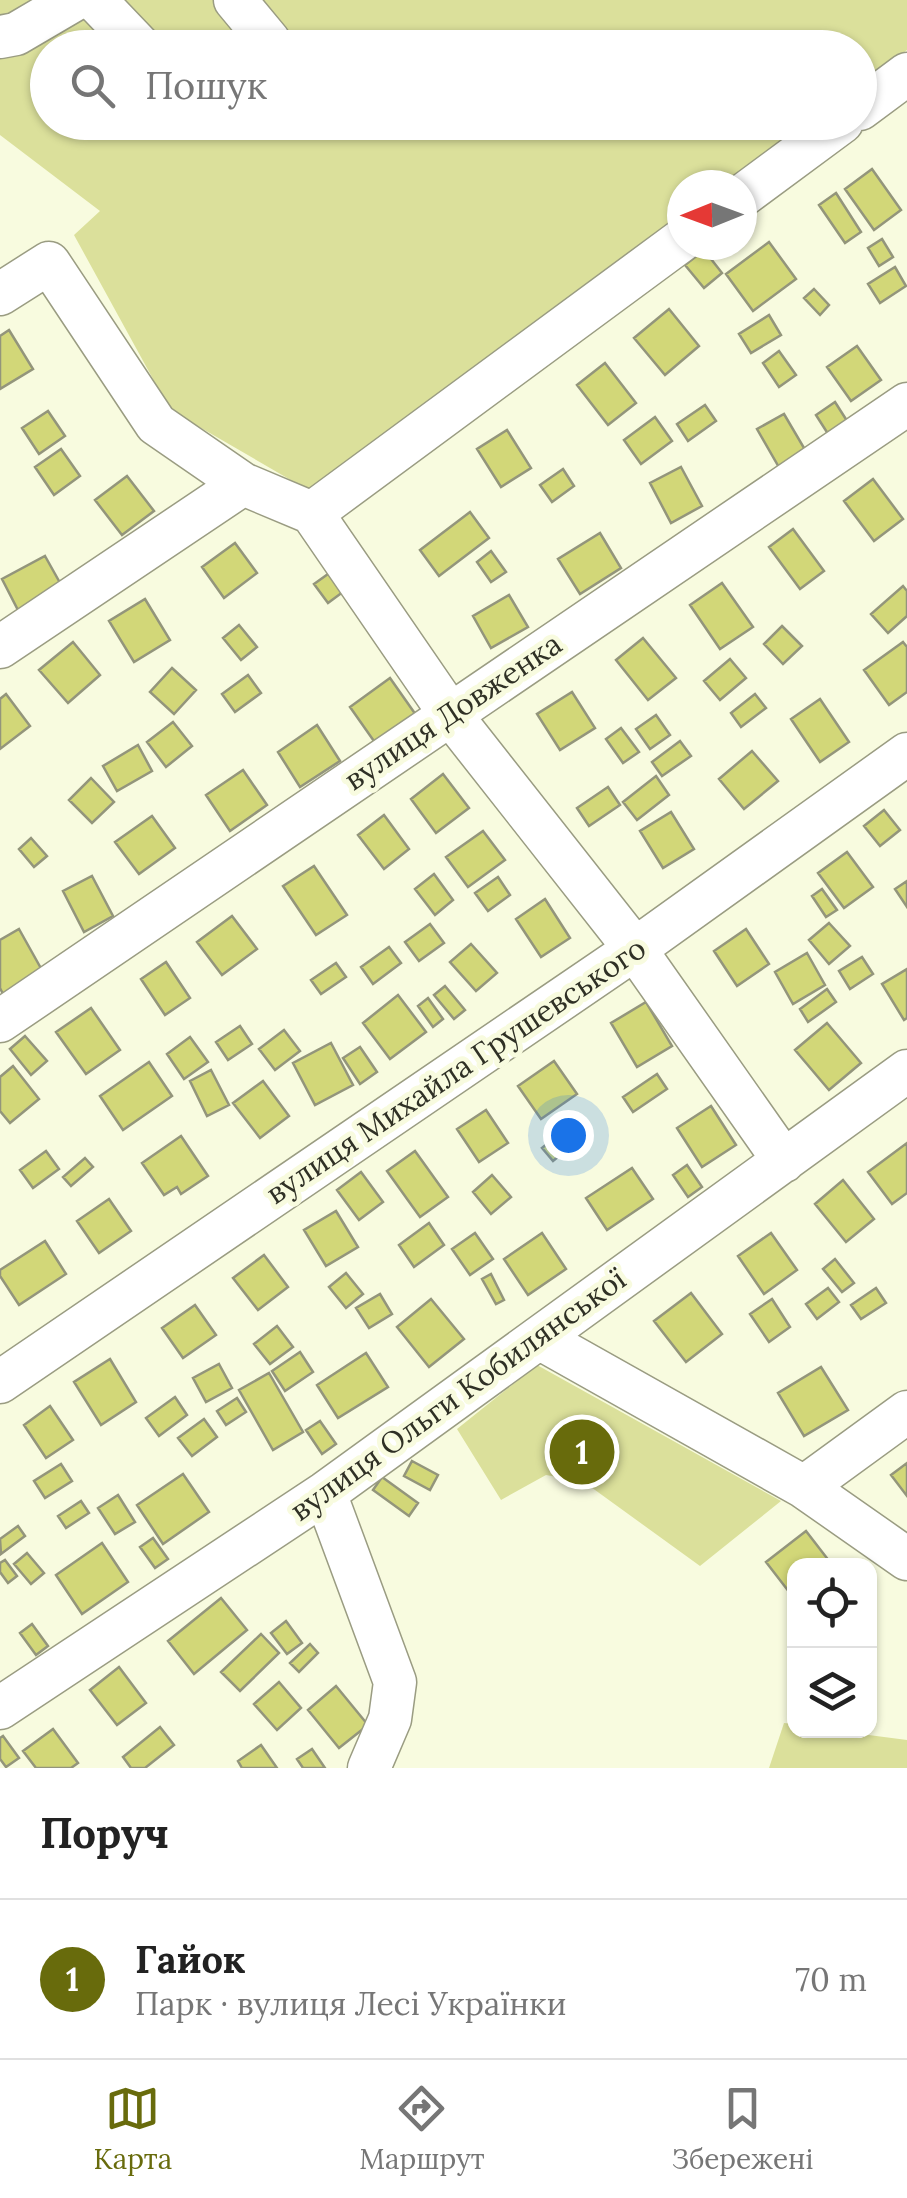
<!DOCTYPE html>
<html lang="uk">
<head>
<meta charset="utf-8">
<style>
  body { margin:0; font-family:Lora,serif; background:#f2f2f2; color:#222 }
  .controls { position:absolute; right:30px; bottom:30px; display:grid; overflow:hidden; border-radius:20px; box-shadow:0 2px 8px #0004 }
  .controls button { width:90px; height:90px; display:grid; place-items:center; padding:0; border:0; border-bottom:2px solid #e0e0e0; background:#fff; color:#222; font:50px sans-serif }
  .compass { position:absolute; left:667px; top:170px; width:90px; height:90px; border-radius:50%; background:#fff; box-shadow:0 2px 8px #0004; rotate:269deg }
  .you { position:absolute; left:568px; top:1135px; width:35px; height:35px; margin:-25px; border:8px solid #fff; border-radius:50%; background:#1a73e8; box-shadow:0 0 0 15px #1a73e833 }
  .badge { display:grid; place-items:center; width:65px; height:65px; border-radius:50%; background:#686b0c; color:#fff; font-size:32px; font-weight:700 }
  .pin { position:absolute; translate:-50% -50%; border:5px solid #fff; box-shadow:0 2px 10px #0006 }
  .list { margin:0; padding:0; list-style:none }
  h2 { display:flex; justify-content:space-between; align-items:center; height:130px; margin:0; padding:0 40px; font-size:42px }
  h2 small { font-size:32px; font-weight:400; color:#767676 }
  .list li { display:grid; grid-template-columns:65px 1fr auto; gap:30px; align-items:center; box-sizing:border-box; height:160px; padding:0 40px; border-top:2px solid #e0e0e0 }
  .list b { display:block; font-size:38px; white-space:nowrap }
  .list p { margin:0; font-size:32px; white-space:nowrap; color:#767676 }
  .list em { font-size:32px; font-style:normal; color:#767676 }
  .icon { flex:none; width:55px; height:55px; fill:none; stroke:currentColor; stroke-width:2; stroke-linecap:round; stroke-linejoin:round }
  .map { position:relative; flex:none; width:907px; height:1768px; overflow:hidden }
  .search { position:absolute; background:#fff; box-shadow:0 2px 8px #0004; left:30px; right:30px; top:30px; height:110px; display:flex; align-items:center; gap:25px; box-sizing:border-box; padding:0 35px; border-radius:55px; color:#767676; font-size:38px }
  .sheet { height:290px; background:#fff }
  nav { display:flex; justify-content:space-around; align-items:center; box-sizing:border-box; height:140px; border-top:2px solid #e0e0e0; background:#fff; font-size:28px; color:#767676 }
  nav a { display:grid; justify-items:center; gap:5px }
  nav .on { color:#686b0c }
  .map>svg:first-child { display:block }
</style>
</head>
<body>
<div class="map">
<svg width="907" height="1768" viewBox="0 0 907 1768">
  <rect width="100%" height="100%" fill="#f8fbdf"/>
  <!-- green -->
  <path fill="#dbe09b" d="M0,0H907V50L860,85V48H48V122L808,123L723,185H682V215L308,490L170,410L74,235L100,211L0,135Z
    M537,1365L781,1501L700,1566L584,1482L546,1475L501,1500L457,1429Z
    M784,1723L794,1724V1730L838,1731L907,1740V1768H769Z"/>
  <!-- building -->
  <path fill="#d2d778" stroke="#93957b" stroke-width="2.5" d="M872,169L901,210L874,230L845,189Z
    M836,193L861,232L845,243L819,205Z
    M882,239L893,257L879,266L868,248Z
    M769,242L796,279L753,311L726,274Z
    M704,250L722,273L704,288L685,265Z
    M895,267L906,286L880,303L868,284Z
    M814,289L829,305L820,315L804,298Z
    M669,309L699,346L665,375L634,338Z
    M769,315L781,335L751,353L739,334Z
    M9,330L33,369L0,389V336Z
    M857,346L881,380L851,401L827,367Z
    M779,351L796,375L779,387L763,363Z
    M605,363L636,403L608,425L577,385Z
    M835,402L849,424L830,437L816,415Z
    M705,405L716,421L688,441L677,424Z
    M48,411L65,436L39,454L22,428Z
    M784,414L807,453L780,469L757,429Z
    M655,417L672,441L641,464L624,440Z
    M507,430L531,468L501,487L477,449Z
    M61,449L80,476L54,495L35,467Z
    M681,467L702,506L671,523L650,483Z
    M563,469L574,486L552,502L540,485Z
    M127,476L154,511L122,535L95,500Z
    M873,479L903,519L874,541L844,501Z
    M470,512L489,538L439,576L420,550Z
    M793,529L824,571L800,589L769,547Z
    M600,533L621,568L580,594L558,559Z
    M235,543L257,573L224,598L202,567Z
    M491,551L506,572L491,582L477,562Z
    M45,556L64,590L20,614L2,579Z
    M342,564L355,583L328,603L314,584Z
    M722,583L753,627L720,649L690,605Z
    M903,586L907,591V616L888,633L871,614Z
    M509,595L528,627L491,648L473,616Z
    M145,599L170,640L134,662L109,621Z
    M239,625L257,647L241,660L223,638Z
    M782,626L802,646L783,664L764,644Z
    M643,638L676,678L648,700L616,660Z
    M73,642L100,675L68,703L39,670Z
    M903,642L907,647V692L889,705L864,670Z
    M730,659L746,678L720,700L704,681Z
    M172,668L196,690L174,714L150,692Z
    M248,675L261,693L235,712L222,694Z
    M390,678L416,715L376,744L350,707Z
    M572,692L595,728L560,750L537,714Z
    M6,694L30,726L0,749V699Z
    M755,694L766,708L741,727L731,713Z
    M820,699L849,742L820,762L791,719Z
    M656,715L670,735L650,749L636,729Z
    M173,722L192,746L166,767L147,742Z
    M317,725L340,761L300,787L278,752Z
    M621,728L639,752L623,763L606,739Z
    M680,741L691,756L662,776L652,762Z
    M138,745L152,771L117,791L103,766Z
    M752,751L778,781L744,809L719,779Z
    M243,770L267,805L230,831L206,795Z
    M443,774L469,808L436,833L411,799Z
    M656,776L669,795L637,820L623,802Z
    M91,778L114,802L92,823L69,800Z
    M608,787L620,805L589,826L577,808Z
    M884,810L900,830L880,846L864,826Z
    M671,812L694,849L663,868L640,831Z
    M384,815L409,849L384,869L358,835Z
    M152,816L175,848L139,874L115,842Z
    M483,831L505,860L468,887L446,857Z
    M31,838L47,856L34,867L19,849Z
    M847,852L873,887L844,908L818,873Z
    M314,866L347,915L316,935L283,886Z
    M434,874L453,900L435,915L415,889Z
    M92,876L113,916L84,932L63,891Z
    M498,877L510,895L488,911L475,893Z
    M907,881V907L895,889Z
    M822,889L837,910L826,917L812,896Z
    M545,899L570,938L541,957L516,919Z
    M232,916L257,949L222,975L197,942Z
    M829,923L850,946L829,964L809,940Z
    M430,924L444,943L419,961L405,942Z
    M19,929L43,972L3,994L0,988V940Z
    M746,929L769,964L737,986L714,951Z
    M471,944L497,973L476,991L450,962Z
    M389,947L401,963L373,984L361,967Z
    M807,953L825,985L793,1004L775,972Z
    M862,957L873,974L850,989L839,971Z
    M166,962L190,998L165,1015L141,979Z
    M336,963L346,977L321,994L311,980Z
    M907,969V1018L904,1020L882,984Z
    M445,986L465,1010L454,1019L434,995Z
    M827,989L836,1002L808,1022L800,1009Z
    M398,995L426,1032L390,1059L363,1023Z
    M428,998L443,1019L433,1027L418,1006Z
    M646,1002L672,1046L637,1067L611,1023Z
    M91,1008L120,1050L86,1074L56,1032Z
    M827,1023L861,1063L829,1090L795,1050Z
    M240,1026L252,1044L228,1060L216,1042Z
    M284,1030L300,1051L275,1070L259,1049Z
    M25,1036L47,1061L31,1075L10,1049Z
    M190,1037L208,1062L184,1079L167,1054Z
    M331,1043L353,1085L315,1105L293,1063Z
    M360,1047L377,1072L360,1084L343,1058Z
    M554,1061L577,1094L541,1119L518,1086Z
    M149,1062L172,1096L123,1130L100,1096Z
    M13,1066L39,1099L10,1123L0,1111V1077Z
    M211,1070L229,1105L207,1116L190,1081Z
    M657,1074L667,1089L633,1112L623,1097Z
    M263,1081L289,1116L260,1138L233,1103Z
    M711,1106L736,1145L702,1167L677,1128Z
    M486,1110L508,1143L479,1162L457,1129Z
    M564,1130L575,1143L553,1161L542,1148Z
    M181,1136L208,1176L181,1194L177,1187L164,1195L142,1163Z
    M907,1143V1193L892,1204L868,1172Z
    M46,1151L59,1169L33,1188L20,1170Z
    M415,1151L448,1197L420,1217L387,1171Z
    M85,1158L93,1167L71,1186L63,1177Z
    M687,1165L702,1187L688,1197L673,1175Z
    M632,1168L653,1199L607,1230L586,1198Z
    M361,1172L383,1202L359,1220L337,1190Z
    M492,1175L511,1197L491,1214L473,1192Z
    M843,1180L874,1219L846,1242L815,1204Z
    M109,1199L131,1231L99,1253L77,1221Z
    M336,1211L358,1247L326,1266L304,1230Z
    M429,1223L444,1245L414,1267L399,1245Z
    M475,1233L493,1259L470,1275L452,1249Z
    M542,1233L566,1269L528,1295L504,1259Z
    M771,1233L797,1270L764,1294L738,1256Z
    M45,1241L66,1274L19,1305L0,1276V1270Z
    M264,1255L288,1287L258,1310L233,1278Z
    M835,1259L854,1283L842,1292L823,1269Z
    M346,1273L363,1294L346,1308L329,1287Z
    M491,1274L504,1300L496,1304L482,1279Z
    M828,1288L839,1302L817,1319L806,1304Z
    M876,1288L886,1303L861,1319L851,1305Z
    M691,1293L722,1334L686,1362L654,1321Z
    M380,1294L392,1314L369,1328L356,1308Z
    M431,1299L464,1339L429,1367L397,1327Z
    M772,1299L790,1327L769,1342L750,1314Z
    M195,1305L216,1335L183,1358L162,1328Z
    M277,1326L293,1347L270,1364L254,1344Z
    M300,1352L313,1372L285,1391L272,1371Z
    M366,1353L388,1387L338,1418L317,1385Z
    M110,1359L136,1402L101,1425L74,1382Z
    M219,1364L232,1388L206,1402L193,1378Z
    M821,1367L848,1410L804,1436L778,1393Z
    M269,1373L303,1432L273,1450L239,1390Z
    M175,1397L187,1415L159,1436L146,1418Z
    M237,1398L246,1412L226,1425L217,1411Z
    M50,1406L73,1440L46,1458L24,1425Z
    M204,1419L217,1437L192,1456L178,1438Z
    M320,1421L336,1444L322,1454L306,1430Z
    M412,1461L438,1475L430,1490L404,1476Z
    M907,1463V1496L891,1475Z
    M61,1464L72,1481L45,1498L34,1481Z
    M183,1474L209,1512L163,1544L137,1505Z
    M382,1477L418,1503L409,1516L373,1490Z
    M118,1495L135,1522L115,1534L98,1508Z
    M81,1501L89,1513L66,1528L58,1516Z
    M18,1526L25,1536L1,1554L0,1539Z
    M806,1531L833,1566H794L793,1597L766,1562Z
    M153,1538L168,1559L155,1568L140,1547Z
    M102,1543L128,1582L82,1614L56,1575Z
    M27,1553L44,1573L31,1584L14,1564Z
    M5,1560L17,1576L8,1583L0,1572V1563Z
    M221,1598L247,1630L194,1674L168,1641Z
    M286,1621L302,1643L287,1654L271,1633Z
    M32,1624L48,1646L36,1655L20,1633Z
    M261,1634L279,1653L240,1691L221,1672Z
    M310,1644L318,1653L299,1672L290,1663Z
    M119,1667L146,1703L117,1725L90,1690Z
    M279,1682L301,1708L277,1730L254,1704Z
    M336,1686L368,1725L339,1748L308,1710Z
    M160,1727L174,1745L145,1768H131L123,1757Z
    M53,1729L78,1763L71,1768H36L23,1751Z
    M3,1736L19,1758L6,1767L0,1759V1738Z
    M261,1745L277,1768H242L238,1761Z
    M312,1749L325,1768H303L297,1759Z"/>
  <g fill="none" stroke-linecap="round" stroke-linejoin="round">
    <defs>
      <path id="minor" d="M95,0L141,48
        M235,0L269,41
        M0,37L16,34L74,0
        M860,109L907,74
        M742,196L842,122
        M0,294L49,263L156,424L243,484L312,513L682,240
        M312,513L450,714L635,949L784,1161
        M0,647L243,484
        M0,1021L907,404
        M539,1338L804,1487
        M0,1382L635,949L907,754
        M907,1412L804,1487L907,1559
        M325,1493L395,1682L390,1719L369,1768
        M0,1708L325,1493L907,1071"/>
    </defs>
    <!-- minor casing -->
    <use href="#minor" stroke="#9a9c82" stroke-width="45"/>
    <!-- minor -->
    <use href="#minor" stroke="#fff" stroke-width="42"/>
  </g>
  <g text-anchor="middle" stroke-width="10" stroke-linejoin="round" paint-order="stroke">
    <!-- street labels -->
    <g font-size="30" fill="#2f3025" stroke="#f8fbdf">
      <text transform="translate(453 712) rotate(-34)" y="10">вулиця Довженка</text>
      <text transform="translate(456 1071) rotate(-34)" y="10">вулиця Михайла Грушевського</text>
      <text transform="translate(458 1395) rotate(-36)" y="10">вулиця Ольги Кобилянської</text>
    </g>
  </g>
</svg>
<div class="controls">
<button><svg class="icon" aria-label="locate" viewBox="0 0 24 24"><circle cx="12" cy="12" r="6"/><path d="M12 2v4M12 18v4M2 12h4M18 12h4"/></svg></button>
<button><svg class="icon" aria-label="layers" viewBox="0 0 24 24"><path d="M12 4l9 5-9 5-9-5zM3 14l9 5 9-5"/></svg></button>
</div>
<svg class="compass" viewBox="-18 -18 36 36"><path d="M0-13l5 13h-10z" fill="#e53935"/><path d="M0 13l5-13h-10z" fill="#767676"/></svg>
<div class="you"></div>
<div class="pin badge" style="left:582px;top:1452px">1</div>
<div class="search"><svg class="icon" aria-label="search" viewBox="0 0 24 24"><circle cx="10" cy="10" r="6"/><path d="M15 15l6 6"/></svg>Пошук</div>
</div>
<section class="sheet">
<h2>Поруч<small></small></h2>
<ul class="list">
<li><span class="badge">1</span><div><b>Гайок</b><p>Парк · вулиця Лесі Українки</p></div><em>70 m</em></li>
</ul>
</section>
<nav>
<a class="on"><svg class="icon" aria-label="map" viewBox="0 0 24 24"><path d="M3 6l6-2 6 2 6-2v14l-6 2-6-2-6 2zM9 4v14M15 6v14"/></svg>Карта</a>
<a><svg class="icon" aria-label="directions" viewBox="0 0 24 24"><path d="M12 3l9 9-9 9-9-9zM9 14v-3h6M13 9l2 2-2 2"/></svg>Маршрут</a>
<a><svg class="icon" aria-label="saved" viewBox="0 0 24 24"><path d="M7 4h10v16l-5-4-5 4z"/></svg>Збережені</a>
</nav>
</body>
</html>
